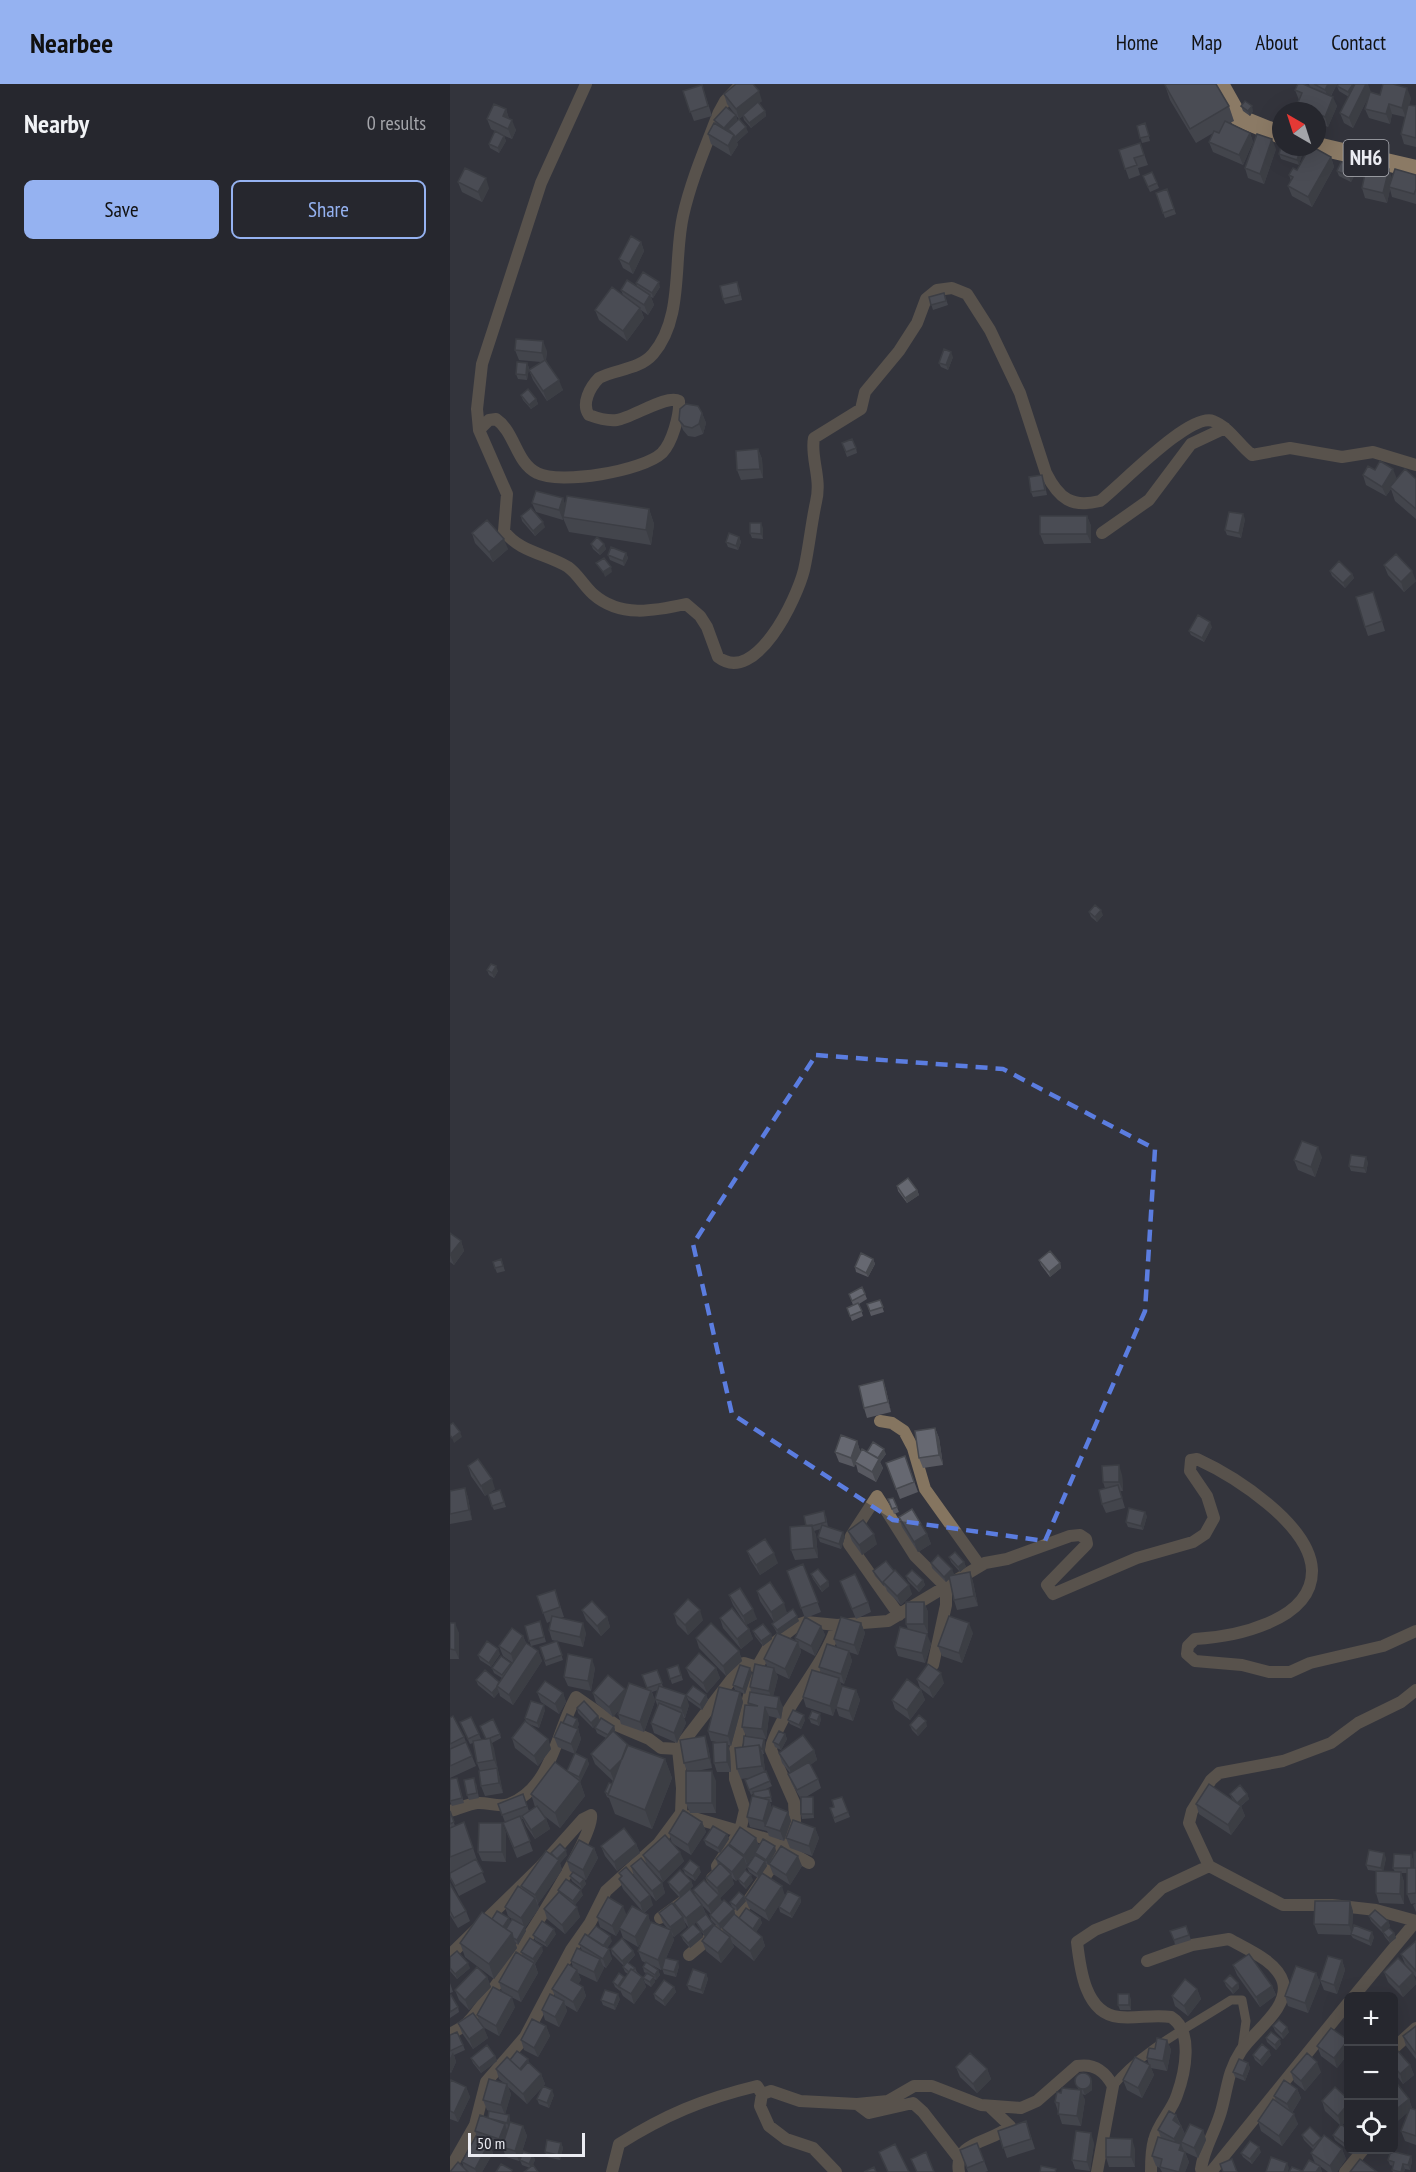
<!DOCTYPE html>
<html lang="en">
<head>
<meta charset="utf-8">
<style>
  body { margin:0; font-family:"PT Sans Narrow",sans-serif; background:#32333a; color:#f1f3f6 }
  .controls { position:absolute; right:18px; bottom:18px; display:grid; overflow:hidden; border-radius:9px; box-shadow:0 6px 24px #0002 }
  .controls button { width:54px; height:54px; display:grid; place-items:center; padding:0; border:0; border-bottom:2px solid #42444a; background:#26272e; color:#f1f3f6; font:30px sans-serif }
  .compass { position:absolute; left:822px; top:18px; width:54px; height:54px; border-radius:50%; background:#26272e; box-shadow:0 6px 24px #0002; rotate:321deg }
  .scale { position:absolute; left:18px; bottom:15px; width:117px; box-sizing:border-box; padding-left:6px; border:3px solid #ebecf2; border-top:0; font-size:16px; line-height:21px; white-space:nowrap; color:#ebecf2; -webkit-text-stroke:4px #292a32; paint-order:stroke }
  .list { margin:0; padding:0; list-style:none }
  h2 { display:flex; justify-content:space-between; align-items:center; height:78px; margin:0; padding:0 24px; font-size:26px }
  h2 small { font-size:20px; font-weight:400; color:#a4a5aa }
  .actions { display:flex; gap:12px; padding:18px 24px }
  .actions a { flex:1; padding:14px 0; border:2px solid #95b2f1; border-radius:9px; text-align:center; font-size:21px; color:#95b2f1 }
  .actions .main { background:#95b2f1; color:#111 }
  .icon { flex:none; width:33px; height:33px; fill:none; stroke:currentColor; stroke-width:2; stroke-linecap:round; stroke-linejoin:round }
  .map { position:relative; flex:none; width:966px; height:2088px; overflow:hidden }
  header { display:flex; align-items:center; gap:36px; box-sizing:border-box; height:84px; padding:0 30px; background:#95b2f1; color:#111 }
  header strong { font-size:28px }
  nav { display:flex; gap:33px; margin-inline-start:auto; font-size:21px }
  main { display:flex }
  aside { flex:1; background:#26272e }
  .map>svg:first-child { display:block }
</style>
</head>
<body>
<header>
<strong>Nearbee</strong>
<nav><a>Home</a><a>Map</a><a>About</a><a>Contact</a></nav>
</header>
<main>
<aside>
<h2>Nearby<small>0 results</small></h2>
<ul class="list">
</ul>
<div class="actions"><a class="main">Save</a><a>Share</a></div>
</aside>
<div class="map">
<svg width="966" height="2088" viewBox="0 0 966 2088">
  <rect width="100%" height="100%" fill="#33343d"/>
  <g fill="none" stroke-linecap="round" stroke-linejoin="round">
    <!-- lane -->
    <path stroke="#857560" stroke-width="9" d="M663,2002C690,1967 744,1940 781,1916H792L796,1937L792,1965"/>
    <!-- street -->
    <path stroke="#857560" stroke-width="12" d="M136,0L91,99L32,280L27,325L29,346L57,410L54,447C69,468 97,470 118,483C127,489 134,502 143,510C170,534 204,527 236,520L250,532L257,543L268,573C306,602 347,514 354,486C359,464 361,441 366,418C372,394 360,373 364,354L411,325L415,308L449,267L467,239L476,215L487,206L502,204L517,210L540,246L570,309L596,389C609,415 622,424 650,417C671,401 740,328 763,337C779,343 789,361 802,371L840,364L892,373L923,368L966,381
      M29,346L39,336L46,335C65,348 66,379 87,389C110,401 193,387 212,369C222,359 230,331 229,317C217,310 182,334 167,336C158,337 147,334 139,331C131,320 140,303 149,294C166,285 189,286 203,270C234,234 223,176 233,132C241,96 256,62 269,28L275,17L291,0
      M652,449L699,416L741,360L775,344
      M430,1337L442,1339L454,1347L463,1364L475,1405L530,1482
      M449,1531L399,1460L401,1452L427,1412L465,1472L496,1503V1521L483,1581
      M0,1727C9,1725 18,1720 27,1719C38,1718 49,1724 59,1720C102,1704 106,1648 126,1613L166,1641L199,1655L211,1664L228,1665
      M237,1732L317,1755L359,1779
      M262,1794L268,1789L267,1782L290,1747L295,1726L285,1695V1666L303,1596
      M210,1834L239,1813
      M966,1837L926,1826L882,1821H833L759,1782L739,1739L742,1727L761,1696L769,1689L833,1677L881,1659L908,1639L951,1618L966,1606
      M0,1871L91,1782L133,1735L141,1731C148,1751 40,1915 19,1937C14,1943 7,1946 0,1950
      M239,1871L290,1829L327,1775L342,1748L345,1737L344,1718L321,1666L322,1660C337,1617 373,1584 387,1541
      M697,1877L742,1861L779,1855C796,1865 827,1877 833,1898C840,1924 803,1948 791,1967C778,1987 778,2001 772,2024C767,2045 754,2063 751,2085L754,2088
      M904,1912L966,1837
      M944,1964L966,1944
      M407,2020L419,2029L463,2019L473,2028L508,2073
      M0,2085L25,2041L36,1998L75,1953L121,1866L140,1839L156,1807L208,1760L231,1729L232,1704L228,1665L294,1579L307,1583L318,1564L347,1541L356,1538L387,1541L438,1537L535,1479L557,1475L620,1452L630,1451L636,1455L637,1460L597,1501L603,1510L687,1474L743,1458L755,1450L764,1434L757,1412L740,1387L741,1376L747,1375C784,1392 860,1440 862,1486C863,1538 782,1553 745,1555L738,1562L737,1570L745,1577L792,1581L819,1588H840L860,1579L933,1562L966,1547
      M162,2088L169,2060C215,2031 253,2015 307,2002L312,2010
      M386,2088L363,2064L336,2055L319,2042L310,2022L312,2010L321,2007L350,2017L407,2020L438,2017L464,2002H482L531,2021L571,2024L587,2017L627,1982C644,1979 655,1987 663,2002L647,2088
      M509,2088C503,2056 543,2059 560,2042L539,2022
      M701,2088C701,2077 701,2066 704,2056C708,2039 722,2027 727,2011C735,1989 744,1947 721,1933C704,1930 686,1935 669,1933C635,1930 630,1884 627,1858L645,1846L685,1830L712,1804L759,1782
      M761,2088L898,1919
      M895,2088L913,2066"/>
    <!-- highway -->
    <path stroke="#f6ce98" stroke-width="18" d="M770,0L789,34L831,51
      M867,62L966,85"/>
  </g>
  <!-- wall -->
  <path fill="#585961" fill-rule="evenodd" d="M859,0H887L881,12L887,22L878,43L867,38V27H849L847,21L849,16L845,6L860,3Z
    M252,1L262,32L244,37L233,7Z
    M715,1L779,22L784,37L780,39L800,49L803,58L793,81L763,68L759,58L763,49L746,59L720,16Z
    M887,2H904L930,11L961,14L959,21L966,22V63L954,60L951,50L955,33L942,30L940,40L919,34L915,25L919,11L903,44L894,39L890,29L899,13L889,7Z
    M274,10L312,17L309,19L315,27L316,32L301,44L294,36L293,32L289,35L277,20Z
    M791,22L803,27L800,32L793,27Z
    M56,25L59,35L66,46L62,55L48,49L54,52L56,57L49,69L40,64L39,60L45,47L41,45L37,35Z
    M286,31L287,36L298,48L287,58L288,61L281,72L261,60L258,50L266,41L264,36Z
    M695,39L700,57L692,59L687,42Z
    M690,59L698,81L688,84L690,91L679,95L669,66Z
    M826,65L814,100L798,94L795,84Z
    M853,67L849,81L831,75L829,70Z
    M881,73L884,83L862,123L842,112L838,102L841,97L839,91L847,86Z
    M904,83L906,88L901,98L889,92L887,87Z
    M702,88L709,104L700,108L693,92Z
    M966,91V120L942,113L940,105L937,119L915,114L912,104L942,94Z
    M8,98L39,104L32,118L12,108Z
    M717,105L726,130L715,134L706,109Z
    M191,158L194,167L183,190L173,184L169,175Z
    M186,199L210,203L203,214L201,213L204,221L198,231L191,226L194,234L177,257L149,236L145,226L173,211L171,206L187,202Z
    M289,203L292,216L275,220L273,215Z
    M494,209L498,221L483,226L479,213Z
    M65,266L97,267L96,276L113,306L97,317L83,296L79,286L91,278L69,276Z
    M503,273L498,286L491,283L489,279Z
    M77,279L79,284L77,296L68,295L66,290Z
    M71,311L86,315L88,320L81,325L73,316Z
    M252,329L256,339L253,350L245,353L238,352L233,346L229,336Z
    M392,359L406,364L407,369L397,373Z
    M308,365L312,375L313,394L291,396L287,386Z
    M925,386L946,395H966V435L945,417L941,405L936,412L916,401L913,391Z
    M594,396L597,411L583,413L581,408Z
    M113,414L115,421L199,425L204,440L201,461L119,448L113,434V436L86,428L82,419Z
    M71,432L95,443L85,452L72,437Z
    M637,432L641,442V459L594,460L590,450Z
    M795,435L791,454L777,451L775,446Z
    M313,444V455L302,454L300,449Z
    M22,449L58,465L43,478L25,459Z
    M289,453L291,458L288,466L278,463L276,458Z
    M141,460H154L156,465L150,471L143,465Z
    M176,469L178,474L174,482L160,476L158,471Z
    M934,481L966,497L954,508L938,491Z
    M880,487L902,490L904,494L895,504L882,492Z
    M923,508L935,547L918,552L915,543Z
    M762,543L754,558L741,551L739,547Z
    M639,828L653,831L647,838L641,833Z
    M37,886L48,887L44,894L39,891Z
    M872,1073L865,1093L848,1086L844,1076Z
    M918,1078L916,1089L901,1087L899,1082Z
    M447,1102L467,1106L469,1111L457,1119L448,1107Z
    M0,1149L11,1157L14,1167L4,1181L0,1178Z
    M51,1175L55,1187L47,1189L45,1184Z
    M423,1175L425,1180L418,1193L406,1188L405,1183Z
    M589,1176L610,1179L611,1184L600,1193L591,1181Z
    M399,1210H415L417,1215L409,1220L413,1232L402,1237L397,1224L403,1221Z
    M430,1216L434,1228L421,1232L417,1220Z
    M433,1296L436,1306L441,1328L417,1334L414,1324Z
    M485,1344L489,1354L493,1381L473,1384L469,1374Z
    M407,1357L410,1367L408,1373L417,1368L436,1370L430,1378L433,1384L426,1398L408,1388L406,1380L404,1383L389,1378L385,1368Z
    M455,1372L468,1408L450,1415L436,1379Z
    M18,1382L45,1405L35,1412L21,1392Z
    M672,1391L673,1407H670L675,1424L656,1429L652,1420L655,1404L653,1398Z
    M15,1404L18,1414L22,1436L0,1440V1407Z
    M50,1406L56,1423L44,1426L42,1422Z
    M443,1414L449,1428L444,1430L438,1415Z
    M376,1432L378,1443L395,1453L391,1465L370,1458L368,1453L370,1445L364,1447L366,1451L368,1474L345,1476L341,1466L356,1442Z
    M697,1432L693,1446L678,1443L676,1438Z
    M449,1433L477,1450L481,1460L468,1468L452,1443Z
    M398,1447L427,1460L412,1471L402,1457Z
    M297,1467L328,1479L310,1491L301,1477Z
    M499,1473L514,1478L516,1483L510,1488L501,1478Z
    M481,1479L504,1490L503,1491L520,1488L523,1498L528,1522L507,1526L504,1516L500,1495L496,1498L482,1484Z
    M353,1480L371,1528L356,1534L371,1542L375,1551L365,1572L350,1564L351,1568L339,1595L326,1589L328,1593L323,1612L333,1623L331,1635L319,1632L316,1655H314L315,1659L314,1670H313L315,1687L322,1702L314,1706L319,1705L322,1718H320L322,1725L338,1728L341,1737L334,1757L319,1752L317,1747L300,1743L297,1733L304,1712L303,1710L301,1711L295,1696L299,1694L291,1695L287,1685L296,1652L292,1643L301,1608L300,1603L317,1582L314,1575L327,1549L322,1540L324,1538L310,1517L307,1507L349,1537L330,1550L346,1558L345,1554L355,1534L337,1487Z
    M423,1487H444L462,1510L451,1521L437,1507L436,1504L425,1492Z
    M361,1490L378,1497L379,1502L372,1508L363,1495Z
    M456,1492L473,1496L475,1501L469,1508L458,1497Z
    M390,1497L418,1518L421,1528L406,1535Z
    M105,1506L114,1533L110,1534L136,1549L133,1563L102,1556L99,1546L101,1537L97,1539L87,1512Z
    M279,1511L307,1535L296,1541L283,1521Z
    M474,1518L478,1528V1549L475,1550L481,1560L475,1579L448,1572L445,1563L458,1545L456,1540Z
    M132,1526L157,1533L160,1543L151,1552L136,1536Z
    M224,1530L253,1536L238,1551L227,1540Z
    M270,1534L299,1545L303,1555L291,1565L273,1544Z
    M90,1537L96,1558L81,1562L88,1567L92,1577L63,1621L50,1612L49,1608L44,1614L28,1601L26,1596L49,1598L52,1594L44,1589L42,1584L61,1580L63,1579L53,1572L49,1562L73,1552L76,1559L81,1562L75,1542Z
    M0,1539L9,1549V1575H0Z
    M411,1539L415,1549L408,1571L399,1568L402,1577L394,1600L390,1598L392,1603L406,1606L410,1616L403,1637L389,1632L386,1623L383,1632L356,1623L353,1613L371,1589L369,1583L387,1563L384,1555Z
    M303,1547L321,1550L322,1555L313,1562L305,1552Z
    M523,1549L512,1579L492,1572L488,1562Z
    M246,1554L289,1567L292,1577L276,1592L249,1564Z
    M107,1557L113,1576L96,1582L90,1563Z
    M50,1570L41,1583L30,1576L28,1571Z
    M228,1581L233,1596L222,1600L217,1585Z
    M145,1584L141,1607L118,1602L114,1593Z
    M236,1584H266L270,1594L257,1609L240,1593Z
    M207,1586L213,1603L239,1621L235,1634H234L236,1639L227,1659L204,1649L201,1639L208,1623L205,1615L208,1606L202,1608L205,1617L194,1648L171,1640L168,1630L169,1626L163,1633L146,1619L143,1609L175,1605L176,1608L198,1606L192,1591Z
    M302,1589L295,1610L285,1606L283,1601Z
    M467,1595L494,1599L483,1614L470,1604Z
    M471,1606L475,1616L460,1636L445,1625L442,1616Z
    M87,1608L113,1609L116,1618L109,1630L91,1618Z
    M290,1608L293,1618L281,1662L278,1661L280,1668L281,1688H267L264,1679L267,1658L261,1657L258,1647Z
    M236,1611H256L258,1616L252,1626L238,1616Z
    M127,1624L148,1632L150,1636L164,1642L165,1646L164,1649L178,1661L215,1675L222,1694L202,1745L165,1730L159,1714L157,1713L155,1708L163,1697L145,1680L141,1670L156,1654L147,1649L145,1644L148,1638L143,1644L128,1629Z
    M95,1626L89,1644L79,1640L98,1655L101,1665L88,1682L65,1664L62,1654L76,1638L75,1634Z
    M0,1634L14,1653L26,1682L0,1694Z
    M359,1634L371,1635L369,1642L361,1639Z
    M127,1635L129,1640L127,1645H128L131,1655L125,1670L137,1675L139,1680L130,1698L135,1712L110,1744L92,1730L96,1735L100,1745L85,1755L76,1742L73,1735H71L83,1767L67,1774L53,1739L55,1738L48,1720L73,1710L79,1727L85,1723L81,1710L117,1687L125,1670L108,1663L104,1653L113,1639Z
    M338,1636H355L351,1645L340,1640Z
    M460,1641L477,1642L468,1652L462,1646Z
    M12,1643L29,1650L31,1655L29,1656L36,1655L50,1650L51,1654L42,1659L53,1709L35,1712L31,1702L30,1687L27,1679L23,1659L20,1660Z
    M335,1650L337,1655L331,1666L325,1663L323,1658Z
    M258,1662L262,1684L246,1687L266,1697V1729H240L236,1719L237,1687L234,1679Z
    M364,1666L367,1676L360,1681L368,1695L371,1704L356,1713L364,1718V1734L352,1735L351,1730V1715L342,1700L338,1690L340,1689L332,1679L329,1669Z
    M7,1694L14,1719L2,1722L0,1717Z
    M26,1699L29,1714L19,1716L17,1711Z
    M780,1710H797L799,1715L791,1722L795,1732L781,1751L749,1730L746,1720L783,1717Z
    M392,1713L400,1733L385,1739L380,1724L384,1723Z
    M0,1727L5,1742L23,1764L28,1779L36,1798L9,1812L0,1794Z
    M252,1738L256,1748L241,1771L222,1759L234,1777L213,1798L197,1781L193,1771L222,1759L219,1749Z
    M52,1739L56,1749V1778L32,1777L28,1768Z
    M365,1744L369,1754L362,1772L340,1764L336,1754Z
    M277,1750L279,1755L270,1769L256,1761L254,1756Z
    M306,1754L309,1762L326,1767L318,1781L316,1779L317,1782L312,1789L335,1811L350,1813L351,1818L342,1834L330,1828L329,1823L333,1815L319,1837L299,1824L295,1814L308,1794L299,1788L297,1783L292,1789L303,1796L296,1805L290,1799L288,1795L286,1797L282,1794L284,1800L270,1814L272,1818L284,1825L285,1830V1831L289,1834H310L312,1839L306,1848L312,1853L315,1862L304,1877L282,1859L284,1863L271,1879L256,1867L252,1857L255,1853L248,1842L246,1838L244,1840L253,1853L240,1864L233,1856L231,1851L239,1844L234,1837L236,1843L224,1853L222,1851L224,1856L216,1874L229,1882L226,1893L214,1890L212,1884L211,1886L202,1881L208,1886L210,1891L206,1896L204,1895L205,1898L201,1903L195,1899L193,1894L196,1889L194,1888L193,1883L196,1879L192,1877L188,1867L193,1855L188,1863L173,1854L170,1845L166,1852L150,1843L147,1833L177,1832L193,1828L173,1805L169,1795L171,1793L169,1789L203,1821L194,1829L198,1831L200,1838L218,1845L213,1839L209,1829L226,1825L224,1819L230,1814L220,1803L218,1798L241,1797L243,1802L237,1808L246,1813L243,1806L258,1799L256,1794L268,1781L266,1775L279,1762V1760ZM305,1770V1771L297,1783L296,1780L297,1781ZM252,1821L261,1830L260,1831L261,1836L270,1845L279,1836L272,1844L274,1849L264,1841L256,1830Z
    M186,1760L190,1769L167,1787L155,1772L151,1762Z
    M144,1764L148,1774L136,1796L129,1792L134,1795L136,1800L132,1805L122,1797L120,1792L123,1789L120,1787L117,1777Z
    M966,1768V1828L963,1821L966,1819L961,1820L957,1810V1789H951L954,1798V1820L929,1819L926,1809V1787L918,1786L916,1781L936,1774L933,1787L945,1788L943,1784L961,1771L963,1776V1784H964Z
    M101,1769L117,1771L110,1779L112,1786L88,1820L89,1824L75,1844L76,1847L68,1861L65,1858L67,1864L44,1895L15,1873L10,1859L42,1835L60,1838L62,1835L58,1832L55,1823L73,1805L71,1802L102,1772Z
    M319,1780L352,1782L340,1801L323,1790Z
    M181,1782L212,1799L215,1809L206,1817L184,1792Z
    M233,1785L251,1788L245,1797L235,1790Z
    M0,1800L16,1827L20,1837L8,1844L0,1831Z
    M108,1806L133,1811L125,1821L130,1833L115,1850L97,1835L94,1825L108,1808Z
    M296,1817L287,1827L282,1823L280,1818Z
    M903,1827L902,1845L924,1853L921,1862L903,1854L901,1851L868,1850L864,1840Z
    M919,1832L938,1837L940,1842L935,1847L944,1849L946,1854L940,1859L935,1853L933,1849L921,1837Z
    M736,1842L741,1856L725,1861L724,1856Z
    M106,1850L97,1863L85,1856L83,1851Z
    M138,1852L162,1857L157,1864L162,1875L156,1884L153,1882L154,1884L147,1898L128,1889L131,1896L128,1900L133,1903L136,1912L127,1928L115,1921L117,1927L109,1943L95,1936L92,1926L105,1912L102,1905L123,1883L121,1877L132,1866L129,1860Z
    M966,1857V1893L963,1890L966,1900L953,1913L938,1898L934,1888H962L955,1880L951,1870Z
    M161,1865L183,1867L185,1871L178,1879L185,1884L187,1888L192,1893L196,1903L184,1920L173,1912L170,1906V1907L165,1903L163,1898L175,1894L178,1890L175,1888L173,1883L174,1882L162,1870Z
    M93,1867L85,1880L88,1889L71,1918L52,1908L49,1898L73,1873L71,1868Z
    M0,1873L20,1884L7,1895L0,1887Z
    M892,1876L895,1886L887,1910L874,1906L870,1896Z
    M783,1881L822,1902L826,1911L810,1923L787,1891Z
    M866,1889L870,1899L858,1929L838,1922L835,1912Z
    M256,1890L258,1895L253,1910L239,1906L237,1901Z
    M37,1893L41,1903L19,1926L9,1916L5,1906Z
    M774,1897L788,1899L789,1904L783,1910L776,1902Z
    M0,1899L3,1908L0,1909Z
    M224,1903L226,1908L215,1922L205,1915L204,1910Z
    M747,1905L751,1915L738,1932L725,1922L722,1912Z
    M0,1912L8,1923L9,1928L0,1934Z
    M170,1915L165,1926L153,1921L151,1916Z
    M681,1915V1926H670L668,1921Z
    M65,1923L49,1952L33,1943L38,1954L23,1965L12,1949L8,1939L29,1936L27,1931Z
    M96,1942L100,1952L88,1973L74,1966L71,1956Z
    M823,1942L839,1948L833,1955L825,1947Z
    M966,1942V1975L956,1962L953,1952Z
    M0,1951L13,1961L15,1966L4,1971L6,1978L1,1989L0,1988Z
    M816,1954L831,1960L826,1966L817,1958Z
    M717,1956L721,1966L717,1987L701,1984L704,1991L692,2014L677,2006L673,1996L699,1981L697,1974L705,1965Z
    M898,1958V1970L887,1984L871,1972L867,1962Z
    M944,1969L960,1981L964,1991L953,2000L944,1988Z
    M803,1971H821L812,1982L805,1976Z
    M45,1972L47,1977L31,1989L23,1979L21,1974Z
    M78,1975L79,1979L91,1990L95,2000L77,2020L58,2003L61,2010L55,2030L59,2031L60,2036L59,2042H73L77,2052L69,2077L56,2073L53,2065L39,2060L43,2069L32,2088H0L14,2084L12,2078L27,2053L25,2047L38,2034L39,2027L37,2026L33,2016L54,1999L49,1995L46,1985L60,1976Z
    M798,1979L800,1984L795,1997L785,1993L783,1988Z
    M506,1983L537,1985L541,1995L527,2009L510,1993Z
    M841,1988H871L855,2007L844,1998Z
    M640,1993L642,1998V2006L635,2011L632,2010L635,2016L631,2042L612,2040L605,2018L611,2009L629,2006L625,1998Z
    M0,1999L16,2003L20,2013L8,2038L0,2035Z
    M847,2005L851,2014L842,2029L848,2040L832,2062L811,2047L808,2037L826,2017L824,2012Z
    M944,2005L959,2015L962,2024L966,2026V2061L955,2057L951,2047L958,2028L944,2040Z
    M104,2011L99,2024L89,2020L87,2015Z
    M898,2015V2036V2035L892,2041L898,2046V2062L897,2065L885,2056L883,2051L890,2041L875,2027L872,2017Z
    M726,2031L735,2050L753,2046L756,2056L748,2074L735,2068L739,2078L735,2088H712L710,2084L706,2082L702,2072L711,2054L708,2046Z
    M576,2037L585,2065L557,2074L548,2047Z
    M852,2051L871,2054L892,2065L896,2075L887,2088H878L870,2082L872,2088H839H852L865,2079L861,2069L864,2066L854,2056Z
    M111,2059L113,2064L110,2076L97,2073L95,2068Z
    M527,2059L538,2087L535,2088H518L510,2066Z
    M644,2059L640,2087L625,2085L622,2076Z
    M685,2065V2083H659L656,2073Z
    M811,2068L802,2080L793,2073L791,2069Z
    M83,2071L85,2076L82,2082L80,2084L72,2081L70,2076Z
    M961,2072L962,2077L960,2086L955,2085L954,2088H943L942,2086L943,2082L940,2081L938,2076Z"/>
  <!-- shaded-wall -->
  <path fill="#47494f" d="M878,0H887L879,15L875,6Z
    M903,0L905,4L900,13L898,8Z
    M916,0H918L921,8L903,44L899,34Z
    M957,4L961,14L956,34L952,24Z
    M309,7L312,17L289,35L286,25Z
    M883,13L887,22L878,43L875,33Z
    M939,20L942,30L940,40L936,30Z
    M802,22L803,27L800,32L798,27Z
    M56,25L59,35L53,32Z
    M315,27L316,32L301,44L299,39Z
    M286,31L287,36L275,49L274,44Z
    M62,36L66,46L62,55L58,45Z
    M296,43L298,48L287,58L285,53Z
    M800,49L803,58L793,81L789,71Z
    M284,51L288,61L281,72L278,62Z
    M54,52L56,57L49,69L48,64Z
    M822,55L826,65L814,100L810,90Z
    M851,63L853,67L849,81L847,76Z
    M881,73L884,83L862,123L858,113Z
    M904,83L906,88L901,98L899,93Z
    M939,85L942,95L939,103L940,105L937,119L933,109Z
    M36,94L39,104L32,118L28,108Z
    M191,158L194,167L183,190L179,180Z
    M209,198L210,203L203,214L202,209Z
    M200,211L204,221L198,231L194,221Z
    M190,224L194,234L177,257L173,247Z
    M93,257L97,267L95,279L92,269Z
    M501,268L503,273L498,286L496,281Z
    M77,279L79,284L77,296L76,291Z
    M109,296L113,306L97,317L93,307Z
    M86,315L88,320L81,325L79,321Z
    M252,329L256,339L253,350L249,340Z
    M308,365L312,375L313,394L310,385Z
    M943,385L947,395L940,403L941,405L936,412L932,403Z
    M113,414L116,424L113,436L109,426Z
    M199,425L204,440L201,461L196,446Z
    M793,430L795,435L791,454L789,449Z
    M637,432L641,442V459L637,450Z
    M93,438L95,443L85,452L83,447Z
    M311,439L313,444V455L311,450Z
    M289,453L291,458L288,466L286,462Z
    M54,455L58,465L43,478L39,468Z
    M154,460L156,465L150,471L148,467Z
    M176,469L178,474L174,482L173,477Z
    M161,483L162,488L155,493L153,488Z
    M962,487L966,497L954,508L951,498Z
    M902,490L904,494L895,504L893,499Z
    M760,538L762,543L754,558L752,554Z
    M651,826L653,831L647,838L645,833Z
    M46,882L48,887L44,894L42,889Z
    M868,1063L872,1073L865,1093L861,1083Z
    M916,1073L918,1078L916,1089L914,1084Z
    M467,1106L469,1111L457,1119L455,1114Z
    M11,1157L14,1167L4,1181L0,1171Z
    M423,1175L425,1180L418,1193L416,1189Z
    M610,1179L611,1184L600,1193L599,1188Z
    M433,1296L436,1306L441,1328L438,1318Z
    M485,1344L489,1354L493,1381L489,1371Z
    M10,1348L12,1353L4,1359L2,1354Z
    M407,1357L410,1367L406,1379L405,1378L406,1380L404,1383L401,1374Z
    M434,1365L436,1370L430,1378L433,1384L426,1398L422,1388L427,1375Z
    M669,1381L672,1391L673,1407L669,1398Z
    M42,1395L45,1405L35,1412L31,1402Z
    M15,1404L18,1414L22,1436L19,1426Z
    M695,1428L697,1432L693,1446L691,1442Z
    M362,1441L366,1451L368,1474L364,1464Z
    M393,1448L395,1453L391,1465L389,1460Z
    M424,1450L427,1460L412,1471L409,1461Z
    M477,1450L481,1460L468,1468L464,1458Z
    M324,1469L328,1479L310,1491L306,1481Z
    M514,1478L516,1483L510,1488L508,1483Z
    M502,1485L504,1490L496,1498L494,1493Z
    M520,1488L523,1498L528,1522L524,1512Z
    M473,1496L475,1501L469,1508L467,1503Z
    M378,1497L379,1502L372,1508L370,1503Z
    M459,1501L462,1510L451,1521L447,1512Z
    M474,1518L478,1528V1549L474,1540Z
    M334,1519L337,1529L324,1538L321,1528Z
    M303,1525L307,1535L296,1541L293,1532Z
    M250,1526L253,1536L238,1551L235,1541Z
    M347,1532L349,1537L329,1551L327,1546Z
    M157,1533L160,1543L151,1552L147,1542Z
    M5,1539L9,1549V1575L5,1566Z
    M133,1539L136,1549L133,1563L130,1553Z
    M411,1539L415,1549L408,1571L404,1561Z
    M519,1539L523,1549L512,1579L509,1569Z
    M371,1542L375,1551L365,1572L361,1562Z
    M299,1545L303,1555L291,1565L287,1555Z
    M321,1550L322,1555L313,1562L311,1557Z
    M477,1550L481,1560L475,1579L472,1569Z
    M73,1552L77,1562L64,1580L61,1570Z
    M348,1558L351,1568L339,1595L335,1585Z
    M48,1565L50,1570L41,1583L39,1579Z
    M88,1567L92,1577L63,1621L59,1611Z
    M289,1567L292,1577L276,1592L273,1582Z
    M399,1567L402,1577L394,1600L391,1590Z
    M142,1575L145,1584L141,1607L138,1597Z
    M266,1584L270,1594L257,1609L253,1599Z
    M300,1584L302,1589L295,1610L293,1605Z
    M324,1584L328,1593L322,1617L319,1607Z
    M491,1589L494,1599L483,1614L479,1604Z
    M389,1594L392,1604L383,1632L380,1622Z
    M47,1603L49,1608L44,1614L42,1609Z
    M175,1605L178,1615L163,1633L159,1623Z
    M406,1606L410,1616L403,1637L399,1627Z
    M471,1606L475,1616L460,1636L457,1626Z
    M201,1607L205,1617L194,1648L190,1638Z
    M290,1608L293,1618L281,1662L278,1652Z
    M113,1609L116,1618L109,1630L105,1620Z
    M236,1611L239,1621L235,1634L231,1624Z
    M256,1611L258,1616L252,1626L250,1621Z
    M329,1613L333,1623L331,1635L327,1625Z
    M94,1621L95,1626L89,1644L87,1639Z
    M315,1623L319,1632L316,1655L312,1645Z
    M232,1629L236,1639L227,1659L224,1649Z
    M370,1630L371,1635L369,1642L367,1637Z
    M354,1631L355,1636L351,1645L349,1641Z
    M148,1632L150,1637L143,1644L141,1639Z
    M127,1635L129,1640L125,1649L123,1644Z
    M476,1637L477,1642L468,1652L466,1647Z
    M164,1642L165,1646L160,1656L158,1651Z
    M128,1645L131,1655L125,1670L121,1660Z
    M335,1650L337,1655L331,1666L329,1661Z
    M255,1652L258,1662L262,1684L259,1674Z
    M40,1654L44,1664L48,1686L44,1676Z
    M98,1655L101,1665L88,1682L84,1672Z
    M314,1655L315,1659L314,1670L312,1665Z
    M277,1658L280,1668L281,1688L277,1678Z
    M309,1661L313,1671L316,1692L312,1682Z
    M182,1664L164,1697L160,1687Z
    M364,1666L367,1676L343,1694L339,1684Z
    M137,1675L139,1680L130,1698L129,1693Z
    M215,1675L222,1694L202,1745L195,1726Z
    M47,1684L50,1694L53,1709L49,1699Z
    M262,1687L266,1697V1729L262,1719Z
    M130,1697L135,1712L110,1744L105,1729Z
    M797,1710L799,1715L789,1723L787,1719Z
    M363,1713L364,1718V1734L363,1730Z
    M319,1716L322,1725L315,1742L317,1747L313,1737Z
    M791,1722L795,1732L781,1751L778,1741Z
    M338,1728L341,1737L334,1757L330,1747Z
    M96,1735L100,1745L85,1755L81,1746Z
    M252,1738L256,1748L241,1771L238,1761Z
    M52,1739L56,1749V1778L52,1768Z
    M365,1744L369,1754L362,1772L359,1762Z
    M277,1750L279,1755L270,1769L268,1764Z
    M306,1754L309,1764L297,1781L294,1771Z
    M186,1760L190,1769L167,1787L164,1778Z
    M325,1762L326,1767L318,1781L316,1776Z
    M144,1764L148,1774L136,1796L133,1786Z
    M116,1766L117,1771L110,1779L112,1786L88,1820L85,1811L107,1775Z
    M230,1768L234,1777L213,1798L209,1788Z
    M934,1769L936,1774L933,1789L931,1784Z
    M961,1771L963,1776V1789L961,1784Z
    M348,1772L352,1782L340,1801L336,1791Z
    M294,1773L297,1783L286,1797L282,1788Z
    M315,1777L317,1782L309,1794L307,1790Z
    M249,1783L251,1788L245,1797L243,1792Z
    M951,1788L954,1798V1820L950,1810Z
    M281,1790L284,1800L270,1814L267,1804Z
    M301,1791L303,1796L296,1805L294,1800Z
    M134,1795L136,1800L132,1805L130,1800Z
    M241,1797L243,1802L230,1814L229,1809Z
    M212,1799L215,1809L206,1817L202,1807Z
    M332,1802L335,1812L319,1837L315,1827Z
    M131,1806L133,1811L124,1822L123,1817Z
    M200,1811L203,1821L193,1829L190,1819Z
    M269,1811L273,1821L262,1831L258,1822Z
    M294,1812L296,1817L287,1827L286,1822Z
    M350,1813L351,1818L342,1834L340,1830Z
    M85,1814L89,1824L75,1844L76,1847L68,1861L67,1856L74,1842L71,1834Z
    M900,1817L903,1827L902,1851L899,1841Z
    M252,1821L256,1831L239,1844L236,1834Z
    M173,1822L177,1832L166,1852L162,1842Z
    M127,1823L130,1833L115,1850L112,1841Z
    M284,1825L285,1830L270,1845L269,1840Z
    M198,1831L201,1841L188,1863L185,1853Z
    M233,1833L236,1843L224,1853L220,1843Z
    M59,1834L61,1839L54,1850L52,1845Z
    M310,1834L312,1839L305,1850L303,1845Z
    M938,1837L940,1842L933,1849L931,1844Z
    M263,1840L265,1845L255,1853L253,1848Z
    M104,1845L106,1850L97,1863L95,1859Z
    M221,1846L224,1856L211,1886L208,1876Z
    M251,1848L253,1853L240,1864L238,1859Z
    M922,1848L924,1853L921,1862L919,1857Z
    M62,1849L67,1864L44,1895L39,1880Z
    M944,1849L946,1854L940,1859L938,1854Z
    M160,1852L162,1857L154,1869L152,1864Z
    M280,1853L284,1863L271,1879L268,1869Z
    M312,1853L315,1862L304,1877L300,1867Z
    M92,1862L93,1867L85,1880L83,1875Z
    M159,1865L162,1875L156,1884L153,1875Z
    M183,1867L185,1871L174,1882L172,1877Z
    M150,1875L154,1884L147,1898L144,1888Z
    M892,1876L895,1886L887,1910L884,1901Z
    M228,1877L229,1882L226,1893L224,1888Z
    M18,1879L20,1884L7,1895L5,1890Z
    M84,1879L88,1889L71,1918L68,1908Z
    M127,1886L131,1896L125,1905L121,1896Z
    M208,1886L210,1891L206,1896L205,1891Z
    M866,1889L870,1899L858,1929L855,1919Z
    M963,1889L966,1897V1900L953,1913L949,1903Z
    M256,1890L258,1895L253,1910L251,1906Z
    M37,1893L41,1903L19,1926L15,1916Z
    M192,1893L196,1903L184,1920L181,1910Z
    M204,1893L205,1898L201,1903L200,1898Z
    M788,1899L789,1904L783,1910L782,1905Z
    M822,1902L826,1911L810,1923L806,1913Z
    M133,1903L136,1912L127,1928L123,1918Z
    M224,1903L226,1908L215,1922L213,1917Z
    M747,1905L751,1915L738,1932L734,1922Z
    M168,1910L170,1915L165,1926L164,1921Z
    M679,1910L681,1915V1926L679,1921Z
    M62,1913L65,1923L49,1952L46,1942Z
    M114,1917L117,1927L109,1943L105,1933Z
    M96,1942L100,1952L88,1973L84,1964Z
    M837,1943L839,1948L833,1955L832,1950Z
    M34,1944L38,1954L23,1965L19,1955Z
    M830,1955L831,1960L826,1966L825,1961Z
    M717,1956L721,1966L717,1987L713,1977Z
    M898,1956V1970L887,1984L884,1974Z
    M819,1966L821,1971L812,1982L810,1977Z
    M3,1968L6,1978L1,1989L0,1986V1974Z
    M45,1972L47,1977L31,1989L29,1984Z
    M78,1975L79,1979L72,1990L70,1985Z
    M867,1978L871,1988L855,2007L851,1997Z
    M798,1979L800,1984L795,1997L793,1992Z
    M700,1981L704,1991L692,2014L688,2004Z
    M960,1981L964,1991L953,2000L950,1990Z
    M537,1985L541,1995L527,2009L523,2000Z
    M91,1990L95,2000L77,2020L73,2010Z
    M640,1993L642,1998V2006L635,2011L633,2006Z
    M57,2000L61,2010L55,2031L51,2021Z
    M16,2003L20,2013L8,2038L4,2029Z
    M847,2005L851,2014L841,2030L837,2020Z
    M102,2006L104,2011L99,2024L97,2019Z
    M631,2006L635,2016L631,2042L627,2032Z
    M959,2015L962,2025L944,2040V2027Z
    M898,2020V2031L896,2029L898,2035L891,2042L888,2032Z
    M844,2030L848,2040L832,2062L829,2052Z
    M59,2031L60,2036L59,2044L57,2039Z
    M726,2031L730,2041L723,2036Z
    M55,2040L58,2049L53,2065L49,2055Z
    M73,2042L77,2052L69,2077L65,2067Z
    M731,2042L735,2051L727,2065L724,2055Z
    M753,2046L756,2056L748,2074L744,2064Z
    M641,2049L644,2059L640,2087L637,2078Z
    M682,2055L685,2065V2083L681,2073Z
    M898,2055V2062L897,2065L895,2060Z
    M39,2059L43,2069L32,2088H26L25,2085Z
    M111,2059L113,2064L110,2076L108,2071Z
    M731,2060L739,2078L735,2088H729V2066Z
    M809,2063L811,2068L802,2080L800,2075Z
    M892,2065L896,2075L887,2088H882L880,2082Z
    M83,2071L85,2076L81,2085L79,2080Z
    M961,2072L962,2077L960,2086L958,2081Z
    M837,2079L839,2084L838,2088H834Z
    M953,2080L955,2085L954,2088H951Z
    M870,2082L872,2088H866Z"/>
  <!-- building -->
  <path fill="#666871" stroke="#47494f" stroke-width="1.5" d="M286,0H303L309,7L286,25L274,10Z
    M717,0H766L779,22L740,45L715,1Z
    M848,0H853L883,13L875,33L867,29V27H861L847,21L852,9L845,6Z
    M864,0H878L875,6Z
    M889,0H903L898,8L887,2Z
    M905,0H916L899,34L890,29Z
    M933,0H943L957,4L952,24L939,20L936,30L915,25L920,8L930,11Z
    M252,1L258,22L240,28L233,7Z
    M795,17L802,22L798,27L791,22Z
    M308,18L315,27L299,39L293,31Z
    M44,20L56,25L53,32L62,36L58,45L37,35Z
    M958,21L966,22V54L951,50Z
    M276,23L286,31L274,44L264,36Z
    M289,35L296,43L285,53L284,51L278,45Z
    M775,37L800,49L789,71L759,58L764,47L769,49Z
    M264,39L284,51L278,62L258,50Z
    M695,39L699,52L690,54L687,42Z
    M45,47L54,52L48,64L39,60Z
    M807,50L822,55L810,90L795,84Z
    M690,59L694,71L684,74L687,81L675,85L669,66Z
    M831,63H851L847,76L829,70Z
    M860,63H863L881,73L858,113L838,102L843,93L839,91L843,84L847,86Z
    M891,78L904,83L899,93L887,87Z
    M917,80L939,85L933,109L912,104Z
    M15,84L36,94L28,108L8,98Z
    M945,85L966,91V105L964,110L939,103Z
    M702,88L707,99L698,103L693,92Z
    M717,105L724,125L713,129L706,109Z
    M181,152L191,158L179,180L169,175Z
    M193,188L209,198L202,209L186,199Z
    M177,196L200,211L194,221L171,206Z
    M287,198L290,211L273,215L270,202Z
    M162,203L190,224L173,247L145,226Z
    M494,209L496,217L481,221L479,213Z
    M66,255L93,257L92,269L65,266Z
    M494,265L501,268L496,281L489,279Z
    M95,276L109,296L93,307L79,286Z
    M67,278L77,279L76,291L66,290Z
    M78,305L86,315L79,321L71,311Z
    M236,320L248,322L252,329L249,340L242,344L234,342L229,336L230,325Z
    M402,355L406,364L396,368L392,359Z
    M308,365L310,385L287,386L286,367Z
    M930,377L943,385L932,403L913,391L918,382L925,386Z
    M955,385L966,395V425L940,403Z
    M592,391L595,406L581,408L579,393Z
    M86,407L113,414L109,426L82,419Z
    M117,412L199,425L196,446L113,433Z
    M81,424L93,438L83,447L71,432Z
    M779,428L793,430L789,449L775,446Z
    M590,432H637V450H590Z
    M37,436L54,455L39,468L22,449Z
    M300,439H311V450L300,449Z
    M279,449L289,453L286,462L276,458Z
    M147,453L154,460L148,467L141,460Z
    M161,463L176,469L173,477L158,471Z
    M946,470L962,487L951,498L934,481Z
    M154,474L161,483L153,488L146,479Z
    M889,477L902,490L893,499L880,487Z
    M923,508L932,537L915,543L906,513Z
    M748,531L760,538L752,554L739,547Z
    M645,821L651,826L645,833L639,828Z
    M41,880L46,882L42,889L37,886Z
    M852,1057L868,1063L861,1083L844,1076Z
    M901,1071L916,1073L914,1084L899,1082Z
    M458,1094L467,1106L455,1114L447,1102Z
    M0,1149L11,1157L0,1171Z
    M600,1167L610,1179L599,1188L589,1176Z
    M411,1169L423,1175L416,1189L405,1183Z
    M51,1175L53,1182L45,1184L43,1178Z
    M412,1203L415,1210L402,1217L399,1210Z
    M430,1216L433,1223L420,1227L417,1220Z
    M408,1219L412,1227L400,1232L397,1224Z
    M433,1296L438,1318L414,1324L409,1302Z
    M3,1339L10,1348L2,1354L0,1351V1341Z
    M485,1344L489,1371L469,1374L465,1347Z
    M391,1351L407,1357L401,1374L385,1368Z
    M423,1358L434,1365L428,1374L417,1368Z
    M412,1365L429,1375L422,1388L405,1378Z
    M455,1372L464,1398L446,1405L436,1379Z
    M28,1375L42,1395L31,1402L18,1382Z
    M669,1381V1398H653L652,1382Z
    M668,1401L672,1414L652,1420L649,1406Z
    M15,1404L19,1426L0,1430V1407Z
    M50,1406L54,1418L42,1422L38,1410Z
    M443,1414L447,1423L442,1425L438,1415Z
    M679,1424L695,1428L691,1442L676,1438Z
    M462,1425L477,1450L464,1458L449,1433Z
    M374,1427L376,1438L362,1442H356L354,1432Z
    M413,1436L424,1450L409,1461L398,1447Z
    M362,1441L364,1464L341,1466L340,1443Z
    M372,1441L393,1448L389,1460L368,1453Z
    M315,1455L324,1469L306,1481L297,1467Z
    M505,1468L514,1478L508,1483L499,1473Z
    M488,1471L502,1485L494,1493L481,1479Z
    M436,1477L444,1487L433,1498V1500L423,1487Z
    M353,1480L368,1518L351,1524L337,1487Z
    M368,1485L378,1497L370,1503L361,1490Z
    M445,1486L459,1501L447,1512L433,1498Z
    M462,1486L473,1496L467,1503L456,1492Z
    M520,1488L524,1512L504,1516L499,1492Z
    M405,1490L418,1518L402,1525L390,1497Z
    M320,1498L334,1519L321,1528L307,1507Z
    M290,1504L303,1525L293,1532L279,1511Z
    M105,1506L110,1523L93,1529L87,1512Z
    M238,1515L250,1526L235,1541L224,1530Z
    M142,1517L157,1533L147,1542L132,1526Z
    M456,1518H474V1540H456Z
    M282,1524L299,1545L287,1555L270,1534Z
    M343,1525L347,1532L327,1546L322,1540Z
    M102,1532L133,1539L130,1553L99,1546Z
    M499,1532L519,1539L509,1569L488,1562Z
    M355,1533L371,1542L361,1562L345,1554Z
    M391,1533L411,1539L404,1561L384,1555Z
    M90,1537L94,1553L79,1557L75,1542Z
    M0,1539H5V1566L0,1565Z
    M261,1539L289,1567L273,1582L246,1554Z
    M313,1540L321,1550L311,1557L303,1547Z
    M450,1543L477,1550L472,1569L445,1563Z
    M62,1544L73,1552L61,1570L49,1562Z
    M327,1549L348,1558L335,1585L314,1575Z
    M37,1557L48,1565L39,1579L28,1571Z
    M107,1557L112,1571L95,1577L90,1563Z
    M76,1559L88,1567L59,1611L47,1602Z
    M377,1560L399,1567L391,1590L369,1583Z
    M249,1569L266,1584L253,1599L236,1584Z
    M118,1570L142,1575L138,1597L114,1593Z
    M51,1572L61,1579L52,1591L42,1584Z
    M305,1580L324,1584L319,1607L300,1603Z
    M478,1580L491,1589L479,1604L467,1595Z
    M228,1581L231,1591L220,1595L217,1585Z
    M290,1581L300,1584L293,1605L283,1601Z
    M35,1586L49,1598L47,1602V1603L42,1609L26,1596Z
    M207,1586L212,1599L197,1604L192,1591Z
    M362,1586L389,1594L380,1622L353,1613Z
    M158,1591L175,1605L159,1623L143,1609Z
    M457,1595L471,1606L457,1626L442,1616Z
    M95,1597L113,1609L105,1620L87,1608Z
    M179,1599L201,1607L190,1638L168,1630Z
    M209,1602L236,1611L231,1624L205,1615Z
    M243,1602L256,1611L250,1621L236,1611Z
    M392,1602L406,1606L399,1627L386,1623Z
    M269,1603L290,1608L278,1652L258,1647Z
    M300,1608L329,1613L327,1625L315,1623L312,1645L292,1643L295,1621L308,1622L298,1619Z
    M81,1617L94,1621L87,1639L75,1634Z
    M134,1617L148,1632L141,1639L127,1624Z
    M209,1619L232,1629L224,1649L201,1639Z
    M343,1626L354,1631L349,1641L338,1636Z
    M362,1627L370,1630L367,1637L359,1634Z
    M117,1630L127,1635L123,1643L113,1639Z
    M469,1631L476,1637L466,1647L460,1641Z
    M3,1632L14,1653L0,1660V1634Z
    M21,1633L29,1650L18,1655L10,1638Z
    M151,1634L164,1642L158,1651L145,1644Z
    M43,1635L50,1650L40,1654L36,1655L30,1642Z
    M75,1637L98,1655L84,1672L62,1654Z
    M111,1638L128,1645L121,1660L104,1653Z
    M163,1647L178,1661L172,1675L160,1687L141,1670Z
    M329,1647L335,1650L329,1661L323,1658Z
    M353,1651L364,1666L339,1684L329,1669Z
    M255,1652L259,1674L234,1679L230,1656Z
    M294,1652L314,1655L312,1665H311L309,1661L293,1663Z
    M40,1654L44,1676L27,1679L23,1657Z
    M16,1658L22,1672L0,1682V1665Z
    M277,1658V1678L264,1679L263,1659Z
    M177,1661L215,1675L195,1726L158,1711Z
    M309,1661L312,1682L287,1685L285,1664Z
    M125,1669L137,1675L129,1693L117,1687Z
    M105,1678L130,1697L105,1729L81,1710Z
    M359,1678L368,1695L347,1706L338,1690Z
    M47,1684L49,1699L31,1702L29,1687Z
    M236,1687H262V1719H236Z
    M316,1687L320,1697L299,1706L295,1696Z
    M7,1694L12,1714L0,1717V1695Z
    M24,1694L27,1709L17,1711L14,1696Z
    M159,1699L162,1700L158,1710L155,1708Z
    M759,1700L791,1722L778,1741L746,1720Z
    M790,1701L797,1710L787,1719L780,1710Z
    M319,1705L321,1713L313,1714L304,1712L303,1708Z
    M73,1710L77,1722L52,1731L48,1720Z
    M302,1712L319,1716L313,1737L297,1733Z
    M351,1713H363V1730H351Z
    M392,1713L398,1728L384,1734L380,1724L384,1723L382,1716Z
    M87,1722L96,1735L81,1746L72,1732Z
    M323,1722L338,1728L330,1747L315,1742Z
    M233,1726L252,1738L238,1761L219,1749Z
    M0,1727L4,1738L0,1740Z
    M70,1732L80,1757L64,1764L53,1739Z
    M343,1736L365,1744L359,1762L336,1754Z
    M14,1738L23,1764L0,1773V1744Z
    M29,1739H52V1768H28Z
    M263,1742L277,1750L268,1764L254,1756Z
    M290,1743L306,1754L294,1771L279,1760Z
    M174,1744L186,1760L164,1778L151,1762Z
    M215,1751L230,1768L209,1788L193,1771Z
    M313,1755L325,1762L316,1776L305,1769Z
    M129,1756L144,1764L133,1786L117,1777Z
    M110,1760L116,1766L107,1775L101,1769Z
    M278,1761L294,1773L282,1788L266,1775Z
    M331,1762L348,1772L336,1791L319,1780Z
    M919,1766L934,1769L931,1784L916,1781Z
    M96,1767L109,1776L85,1811L71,1802Z
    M964,1768H966V1784H964Z
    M944,1770L961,1771V1784H943Z
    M305,1771L315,1777L307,1790L297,1783Z
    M191,1774L212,1799L202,1807L181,1782Z
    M26,1775L33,1788L5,1802L0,1793V1789Z
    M240,1776L249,1783L243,1792L233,1785Z
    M270,1779L281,1790L267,1804L256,1794Z
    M176,1783L200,1811L190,1819L169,1795L172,1792L169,1789Z
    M957,1784H966V1809L957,1810Z
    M230,1786L241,1797L229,1809L218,1798Z
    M295,1786L301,1791L294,1800L288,1795Z
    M926,1787L951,1788L950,1810L926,1809Z
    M123,1788L134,1795L130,1800L120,1792Z
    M312,1789L332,1802L315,1827L295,1814Z
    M116,1795L131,1806L123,1817L108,1806Z
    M254,1796L269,1811L258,1822L243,1806Z
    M0,1800L16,1827L4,1834L0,1827Z
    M68,1802L85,1814L71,1834L55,1823Z
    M240,1805L252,1821L236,1834L224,1819Z
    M338,1807L350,1813L340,1830L329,1823Z
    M109,1808L127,1823L112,1841L94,1825Z
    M289,1808L294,1812L286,1822L280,1818Z
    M158,1813L173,1822L162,1842L147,1833Z
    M274,1816L284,1825L269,1840L260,1831Z
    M865,1817H900L899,1841L864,1840Z
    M222,1819L233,1833L220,1843L209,1829Z
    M182,1822L198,1831L185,1853L169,1844Z
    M296,1824L310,1834L303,1845L289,1834Z
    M925,1826L938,1837L931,1844L919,1832Z
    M47,1827L59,1834L53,1843L42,1835Z
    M32,1828L62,1849L39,1880L10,1859Z
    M256,1830L263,1840L253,1848L246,1838Z
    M284,1830L312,1853L300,1867L272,1844Z
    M62,1835L75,1842L67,1856L63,1854L62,1849L56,1845Z
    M92,1837L104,1845L95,1859L83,1851Z
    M201,1838L221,1846L208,1876L188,1867Z
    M243,1840L251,1848L238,1859L231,1851Z
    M264,1841L280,1853L268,1869L252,1857Z
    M904,1841L922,1848L919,1857L901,1850Z
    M146,1842L160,1852L153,1862L138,1852Z
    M736,1842L739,1851L724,1856L720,1847Z
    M939,1844L944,1849L938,1854L933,1848Z
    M135,1850L159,1865L153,1875L129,1860Z
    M80,1854L92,1862L83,1875L71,1868Z
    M172,1854L183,1867L172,1877L161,1865Z
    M966,1857V1887L951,1870Z
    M127,1864L150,1875L144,1888L121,1877Z
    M7,1867L18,1879L5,1890L0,1884V1873Z
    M66,1868L84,1879L68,1908L49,1898Z
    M799,1870L822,1902L806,1913L783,1881Z
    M878,1872L892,1876L884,1901L870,1896Z
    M215,1874L228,1877L224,1888L212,1885Z
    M948,1874L963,1889L949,1903L934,1888Z
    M177,1878L185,1884L183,1886L181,1885L179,1888L173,1883Z
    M196,1878L208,1886L205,1891L193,1883Z
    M118,1880L127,1886L121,1896L133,1903L123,1918L102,1905Z
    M846,1882L866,1889L855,1919L835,1912Z
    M27,1883L37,1893L15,1916L5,1906Z
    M181,1885L192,1893L181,1910L169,1903Z
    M243,1885L256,1890L251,1906L237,1901Z
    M169,1889L174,1893L168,1902L163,1898Z
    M197,1889L204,1893L200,1898L193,1894Z
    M780,1891L788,1899L782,1905L774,1897Z
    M735,1895L747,1905L734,1922L722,1912Z
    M214,1896L224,1903L213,1917L204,1910Z
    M43,1903L62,1913L46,1942L27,1931Z
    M155,1906L168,1910L164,1921L151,1916Z
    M100,1910L114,1917L105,1933L92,1926Z
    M668,1910H679V1921H668Z
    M1,1911L8,1923L0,1928V1912Z
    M23,1929L34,1944L19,1955L8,1939Z
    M898,1932V1940L894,1935Z
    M82,1935L96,1942L84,1964L71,1956Z
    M829,1936L837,1943L832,1950L823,1942Z
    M966,1942V1970L953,1952Z
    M881,1944L898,1956L884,1974L867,1962Z
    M7,1948L13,1961L0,1967V1951Z
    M821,1948L830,1955L825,1961L816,1954Z
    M707,1954L717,1956L713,1977L697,1974L699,1964L705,1965Z
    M812,1960L819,1966L810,1977L803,1971Z
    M37,1961L45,1972L29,1984L21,1974Z
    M947,1966L960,1981L950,1990L944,1982V1969Z
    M67,1967L78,1975L70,1985L60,1976Z
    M520,1969L537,1985L523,2000L506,1983Z
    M857,1969L867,1978L851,1997L841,1988Z
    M57,1973L71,1986L78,1978L91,1990L73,2010L46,1985Z
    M685,1973L700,1981L688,2004L673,1996Z
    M789,1975L798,1979L793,1992L783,1988Z
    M625 1997a8 8 0 1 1 16 0a8 8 0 1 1-16 0Z
    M39,1995L57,2000L51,2021L33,2016Z
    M1,1996L16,2003L4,2029L0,2027V1999Z
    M834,1996L847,2005L837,2020L824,2012Z
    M948,2001L959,2015L944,2027V2005Z
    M93,2002L102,2006L97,2019L87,2015Z
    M885,2003L898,2015V2020L888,2032L872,2017Z
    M612,2004L631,2006L627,2032L608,2030L609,2019L605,2018L607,2008L611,2009Z
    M823,2015L844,2030L829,2052L808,2037Z
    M960,2024L966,2026V2052L951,2047Z
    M39,2027L59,2031L57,2039L38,2034Z
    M719,2027L726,2031L723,2036L731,2042L724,2055L708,2046Z
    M30,2031L55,2040L49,2055L25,2047Z
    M576,2037L581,2055L553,2064L548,2047Z
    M60,2038L73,2042L65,2067L52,2063Z
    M740,2040L753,2046L744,2064L731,2058Z
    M891,2040L898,2046V2055L895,2060L883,2051Z
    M860,2043L871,2054L863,2062L852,2051Z
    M626,2047L641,2049L637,2078L622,2076Z
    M874,2051L892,2065L880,2082L861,2069Z
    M26,2052L39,2059L25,2085L12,2078Z
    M708,2053L731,2060L729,2066L735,2068L729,2088L710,2083L712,2075L702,2072Z
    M656,2054L682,2055L681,2073H656Z
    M97,2056L111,2059L108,2071L95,2068Z
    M800,2057L809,2063L800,2075L791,2069Z
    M527,2059L534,2077L517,2084L510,2066Z
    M445,2060L459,2088H438L429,2068Z
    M73,2067L83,2071L79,2080L70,2076Z
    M941,2067L961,2072L958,2081L953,2080L951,2088L942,2086L944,2078L938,2076Z
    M476,2068L484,2088H467L461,2075Z
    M821,2073L837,2079L834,2088H816Z
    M782,2075L787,2088H773L770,2080Z
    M910,2075L927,2088H900Z
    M859,2076L870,2082L866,2088H852Z
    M8,2078L18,2088H0Z
    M51,2080L62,2086L61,2088H46Z
    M83,2081L88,2088H74Z
    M591,2082L606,2085L605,2088H590Z
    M424,2083L426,2088H414Z
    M842,2083L852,2087V2088H839Z"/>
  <!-- marked area -->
  <path d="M0 0H966V2088H0ZM366,971L553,985L705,1065L695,1227L595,1457L443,1436L282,1330L243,1160Z" fill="#33343d" fill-opacity=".55" fill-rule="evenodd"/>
  <path fill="none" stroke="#5b7de0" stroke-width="4.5" stroke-dasharray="12 8" stroke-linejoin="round" d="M366,971L553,985L705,1065L695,1227L595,1457L443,1436L282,1330L243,1160Z"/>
  <g text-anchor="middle" stroke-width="4.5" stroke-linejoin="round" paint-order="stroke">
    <!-- shield labels -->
    <rect fill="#292a32" stroke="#b1b2b8" stroke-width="1.5" x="893.5" y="56" width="45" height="36" rx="4.5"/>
    <g font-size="21" font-weight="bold" fill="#ebecf2">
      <text x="916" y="81">NH6</text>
    </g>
  </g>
</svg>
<div class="controls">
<button>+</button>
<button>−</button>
<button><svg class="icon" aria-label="locate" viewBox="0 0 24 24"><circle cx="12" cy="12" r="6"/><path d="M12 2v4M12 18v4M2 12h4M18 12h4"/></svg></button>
</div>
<svg class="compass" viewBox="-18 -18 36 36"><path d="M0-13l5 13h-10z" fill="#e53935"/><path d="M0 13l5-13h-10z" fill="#a4a5aa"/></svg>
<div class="scale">50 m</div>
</div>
</main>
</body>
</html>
